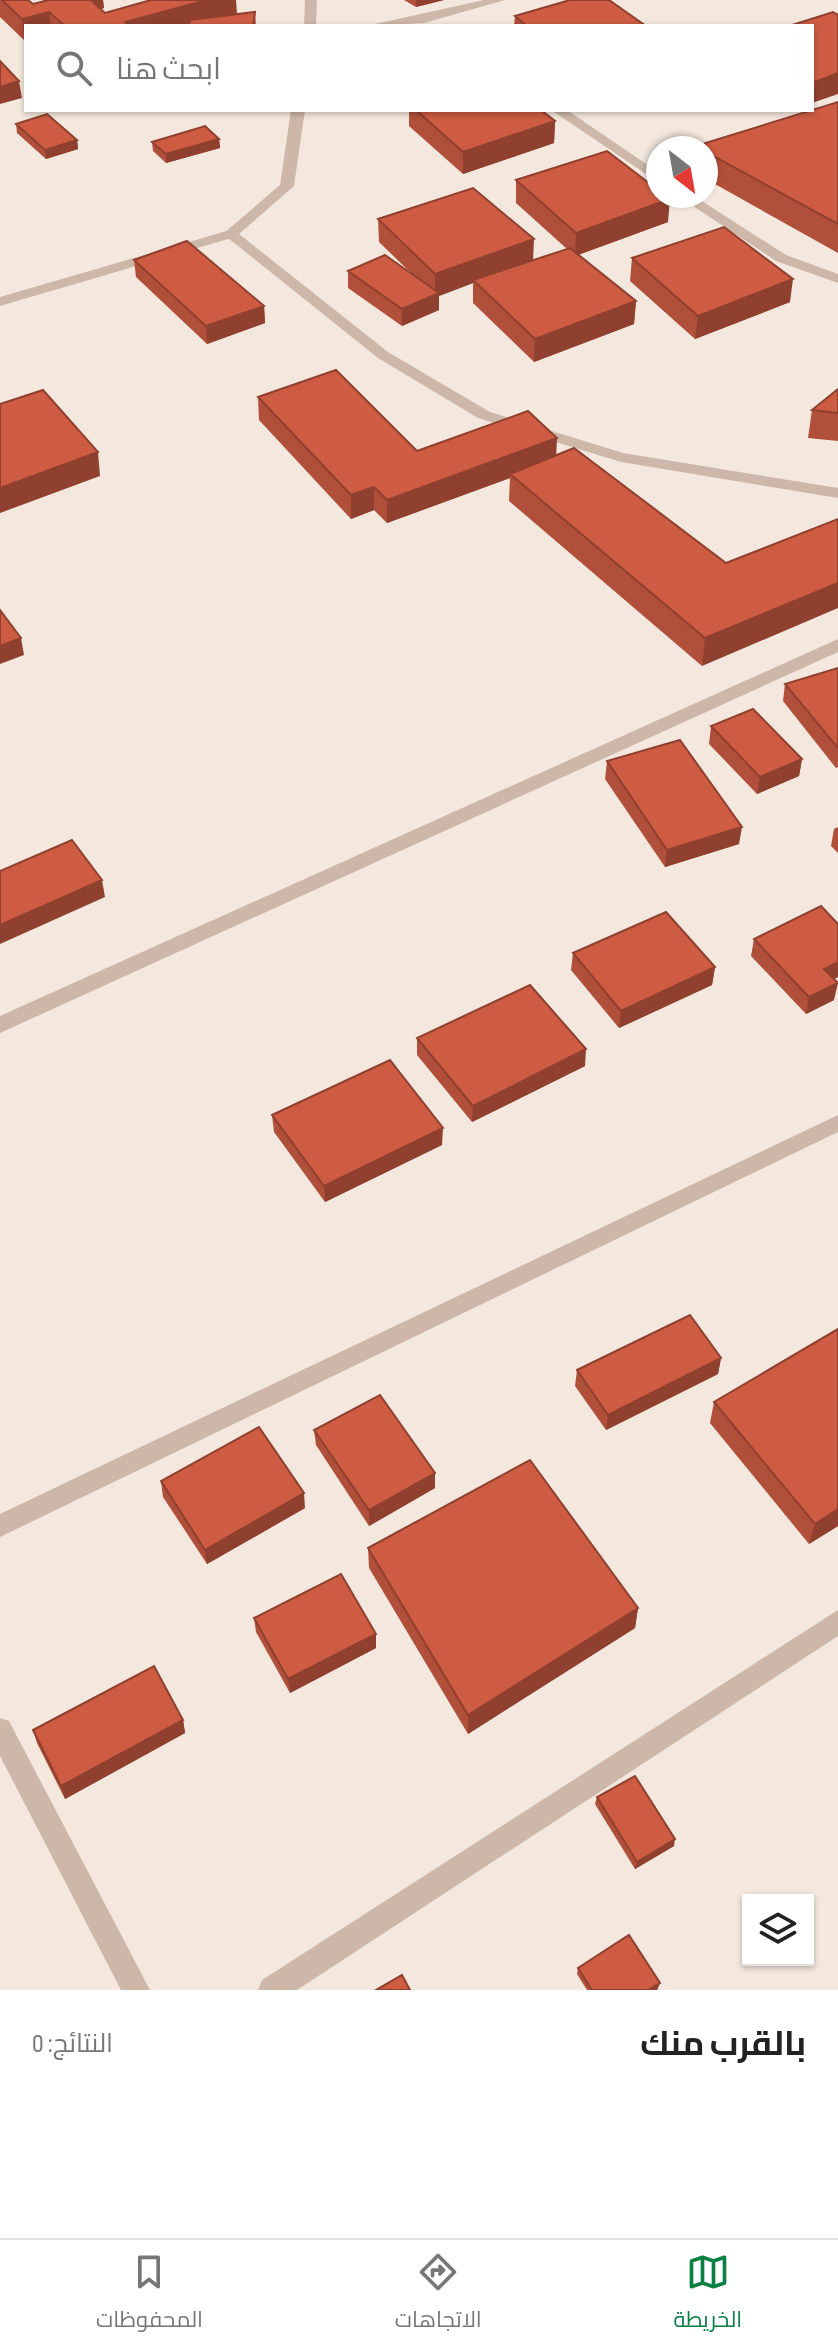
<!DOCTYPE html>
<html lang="ar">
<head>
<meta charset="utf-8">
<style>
  body { margin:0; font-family:"Sofia Sans Condensed",Cairo,sans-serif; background:#f2f2f2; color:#222; direction:rtl }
  .controls { position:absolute; right:24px; bottom:24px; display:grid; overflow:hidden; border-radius:0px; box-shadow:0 2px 6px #0004 }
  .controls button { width:72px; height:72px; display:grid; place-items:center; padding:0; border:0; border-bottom:2px solid #e0e0e0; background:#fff; color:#222; font:40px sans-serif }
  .compass { position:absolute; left:646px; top:136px; width:72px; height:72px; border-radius:50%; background:#fff; box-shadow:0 2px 6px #0004; rotate:149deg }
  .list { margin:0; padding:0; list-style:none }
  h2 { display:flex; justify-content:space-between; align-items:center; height:104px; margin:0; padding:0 32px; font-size:34px }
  h2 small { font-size:26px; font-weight:400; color:#767676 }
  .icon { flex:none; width:44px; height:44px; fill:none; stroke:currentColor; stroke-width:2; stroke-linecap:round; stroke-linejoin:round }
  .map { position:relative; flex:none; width:838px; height:1990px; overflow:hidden; direction:ltr }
  .search { position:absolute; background:#fff; box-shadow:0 2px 6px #0004; left:24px; right:24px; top:24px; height:88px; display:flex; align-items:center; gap:20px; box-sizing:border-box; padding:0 28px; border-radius:0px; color:#767676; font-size:30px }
  .sheet { height:248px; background:#fff }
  nav { display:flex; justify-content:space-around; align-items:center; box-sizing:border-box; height:112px; border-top:2px solid #e0e0e0; background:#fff; font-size:22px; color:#767676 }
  nav a { display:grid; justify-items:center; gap:4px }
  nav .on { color:#0b8043 }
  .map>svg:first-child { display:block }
</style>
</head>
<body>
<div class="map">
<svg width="838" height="1990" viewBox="0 0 838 1990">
  <rect width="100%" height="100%" fill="#f4e8de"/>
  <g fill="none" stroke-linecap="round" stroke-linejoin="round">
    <!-- minor -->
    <path fill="#cdb7a8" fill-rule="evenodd" d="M484,0H505L424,23L366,26Z
      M551,110H567L658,172V182Z
      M678,196H694L786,255L838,274V283L776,261Z
      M230,230L235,231V237L0,306V297Z
      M838,639V652L0,1033V1016Z
      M838,1115V1132L0,1537V1514Z
      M838,1610V1636L297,1990H258L262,1980Z
      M0,1718L9,1721L150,1990H121L0,1756Z"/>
    <!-- tertiary -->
    <path fill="#cdb7a8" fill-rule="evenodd" d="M305,0H317L316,26H304Z
      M291,110H305L294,186L239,234L388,352L490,412L623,453L838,488V498L621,462L478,418L378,358L223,234L280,185Z"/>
  </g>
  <!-- wall -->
  <path fill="#b04f3a" d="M0,0H28L33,4L43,2V0H103L104,8L101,9L105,13L237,14L255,12L256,26H26L25,41L0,17Z
    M404,0H444L416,7Z
    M838,15L812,103V26Z
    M515,16L646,26H514Z
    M838,102V253L706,179V148H696V146Z
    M409,110H541L555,121L554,143L463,174L409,126Z
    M16,124L77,140L78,149L46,159L17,133Z
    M219,139L220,148L166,163L153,151L152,142Z
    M516,180L668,222L578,255L636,301L634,324L534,362L473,303V283L439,296V310L402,326L348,288V271L411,273L379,242L378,219L533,260L567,249L516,203Z
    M632,258L790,302L695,339L630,281Z
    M134,260L264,306L265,323L207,344L136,277Z
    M838,389V441L808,438L812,410Z
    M258,397L417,451L556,455L726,563L702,666L509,501L510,478L387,523L374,510L351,519L259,420Z
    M838,668V767L836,768L783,701L785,684Z
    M711,726L802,759L799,776L757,794L709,744Z
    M607,761L739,844L665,867L605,779Z
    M838,827V853L831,846L834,829Z
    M754,939L838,977L834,979V1000L806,1014L751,956Z
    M573,953L715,967L712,985L619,1028L571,970Z
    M417,1038L585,1066L472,1122L417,1055Z
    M272,1115L442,1145L325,1202L274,1132Z
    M838,1329V1526L809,1544L710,1423L714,1402Z
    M721,1358L718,1374L606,1430L575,1386L577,1370Z
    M314,1430L435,1488L369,1526L316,1445Z
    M161,1481L305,1508L207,1564L163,1497Z
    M368,1548L638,1608L635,1628L468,1734L369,1568Z
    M254,1618L376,1634V1648L290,1693L256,1632Z
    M183,1720L185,1733L65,1799L37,1743L33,1730Z
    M597,1797L674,1846L635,1869L595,1804Z
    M578,1968L660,1983L657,1990H587L577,1974Z"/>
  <!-- shaded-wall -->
  <path fill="#90402f" d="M83,0H103L104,8L85,13Z
    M207,0H236L237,14L193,26H125V22Z
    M416,0H444L416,7Z
    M49,12L51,26H26L25,41L22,19Z
    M838,73V94L812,103L815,82Z
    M19,81L22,98L0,104V87Z
    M555,121L554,143L463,174V152Z
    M219,139L220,148L166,163V154Z
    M77,140L78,149L46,159L45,150Z
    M670,199L668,222L575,256L576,233Z
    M534,239L533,261L473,280V283L439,296V310L402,326V309L435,294V274Z
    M793,279L790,302L695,339L698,316Z
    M636,301L634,324L534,362L535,339Z
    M264,306L265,323L207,344L206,326Z
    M557,438L556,461L510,474V478L387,523V500Z
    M98,452L100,476L0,513V488Z
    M374,487V510L351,519V495Z
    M838,583V608L702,666L705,638Z
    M21,638L24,655L0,664V646Z
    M802,759L799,776L757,794L760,777Z
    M742,827L739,844L665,867L667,850Z
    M102,880L105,897L0,944V925Z
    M838,962V977L820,986L824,969Z
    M715,967L712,985L619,1028L621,1011Z
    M838,983L834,1000L806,1014L809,997Z
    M586,1049L585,1066L472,1122L473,1106Z
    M443,1128L442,1145L325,1202L324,1186Z
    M721,1358L718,1374L606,1430L608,1415Z
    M435,1473V1488L369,1526V1510Z
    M304,1493L305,1508L207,1564L205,1550Z
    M838,1509V1526L809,1544L815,1524Z
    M638,1608L635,1628L468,1734V1715Z
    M376,1634V1648L290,1693L288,1679Z
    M183,1720L185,1733L65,1799L61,1786Z
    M675,1839L674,1846L635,1869L637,1862Z
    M660,1983L657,1990H648Z"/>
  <!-- building -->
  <path fill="#cd5c43" stroke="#90402f" stroke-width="2" d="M2,0H28L33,4L49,0H91L105,13L151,0H207L125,22L129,26H65L49,12L22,19Z
    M570,0H609L646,26H527L515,16Z
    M255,12L253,26H189L190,20Z
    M833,12L838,15V73L815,82L812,80V26H789Z
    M0,61L19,81L0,87Z
    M838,102V224L706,152V148H700L696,146Z
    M416,110H541L555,121L463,152Z
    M47,114L77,140L45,150L16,124Z
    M205,126L219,139L166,154L152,142Z
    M607,151L658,190V196H666L670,199L576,233L516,180Z
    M473,188L534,239L435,274L378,219Z
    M724,227L793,279L698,316L632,258Z
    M187,241L264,306L206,326L134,260Z
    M570,248L636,301L535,339L473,280Z
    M385,255L439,293L402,309L348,271Z
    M336,370L417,451L528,411L557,438L387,500L374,487L351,495L258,397Z
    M838,389V413L812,410Z
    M43,390L98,452L0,488V404Z
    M574,448L726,563L838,519V583L705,638L510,474Z
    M0,610L21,638L0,646Z
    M838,668V748L785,684Z
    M753,709L802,759L760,777L711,726Z
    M680,740L742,827L667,850L607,761Z
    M72,840L102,880L0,925V871Z
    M821,906L838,924V962L824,969L838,983L809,997L754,939Z
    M666,912L715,967L621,1011L573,953Z
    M530,985L586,1049L473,1106L417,1038Z
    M390,1060L443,1128L324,1186L272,1115Z
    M690,1315L721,1358L608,1415L577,1370Z
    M838,1329V1509L815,1524L714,1402Z
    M380,1395L435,1473L369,1510L314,1430Z
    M259,1427L304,1493L205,1550L161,1481Z
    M530,1460L638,1608L468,1715L368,1548Z
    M341,1574L376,1634L288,1679L254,1618Z
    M154,1666L183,1720L61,1786L33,1730Z
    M635,1776L675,1839L637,1862L597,1797Z
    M629,1935L660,1983L648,1990H592L578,1968Z
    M402,1975L410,1990H376Z"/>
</svg>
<div class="controls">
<button><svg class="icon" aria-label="layers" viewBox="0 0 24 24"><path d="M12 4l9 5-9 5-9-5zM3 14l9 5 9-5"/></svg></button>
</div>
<svg class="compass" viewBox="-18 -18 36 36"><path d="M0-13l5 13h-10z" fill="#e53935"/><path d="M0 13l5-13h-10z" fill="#767676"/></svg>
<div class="search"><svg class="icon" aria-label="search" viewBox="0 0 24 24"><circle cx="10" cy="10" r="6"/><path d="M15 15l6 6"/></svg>ابحث هنا</div>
</div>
<section class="sheet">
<h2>بالقرب منك<small>النتائج: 0</small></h2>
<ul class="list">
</ul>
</section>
<nav>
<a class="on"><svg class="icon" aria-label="map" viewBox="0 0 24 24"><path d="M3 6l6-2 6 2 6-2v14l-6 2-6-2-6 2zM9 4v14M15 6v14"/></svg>الخريطة</a>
<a><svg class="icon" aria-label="directions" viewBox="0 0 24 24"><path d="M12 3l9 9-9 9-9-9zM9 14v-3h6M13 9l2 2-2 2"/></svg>الاتجاهات</a>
<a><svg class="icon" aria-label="saved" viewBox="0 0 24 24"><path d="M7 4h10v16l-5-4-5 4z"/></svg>المحفوظات</a>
</nav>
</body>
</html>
